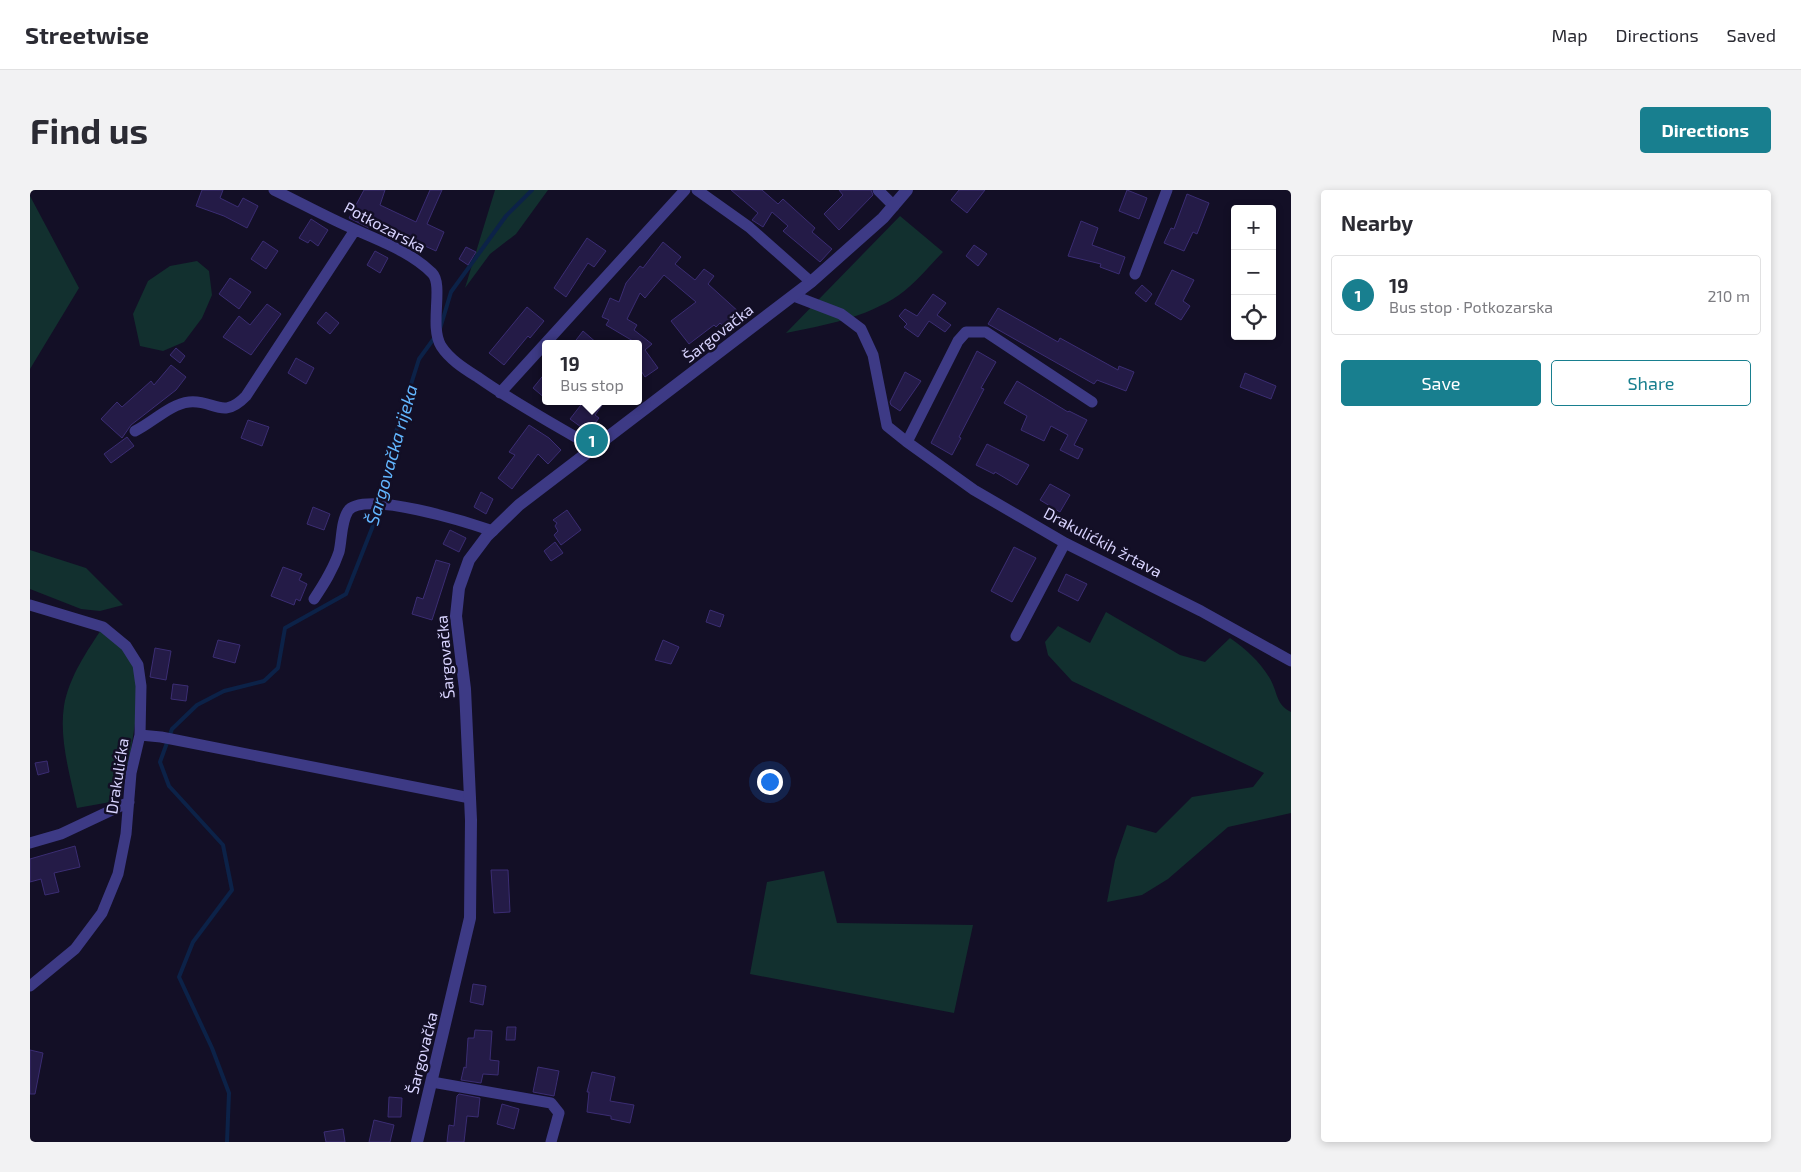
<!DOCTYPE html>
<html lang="en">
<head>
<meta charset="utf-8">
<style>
  body { margin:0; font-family:"Exo 2",sans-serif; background:#f2f2f3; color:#2b2b33 }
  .controls { position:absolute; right:15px; top:15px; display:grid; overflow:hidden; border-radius:5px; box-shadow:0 2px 8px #0003 }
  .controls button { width:45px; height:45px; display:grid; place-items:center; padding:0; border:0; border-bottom:1px solid #e1e1e2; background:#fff; color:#2b2b33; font:25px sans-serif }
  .you { position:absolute; left:739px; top:591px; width:18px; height:18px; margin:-12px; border:4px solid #fff; border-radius:50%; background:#1a73e8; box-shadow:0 0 0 8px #1a73e833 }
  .badge { display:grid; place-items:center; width:32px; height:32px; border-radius:50%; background:#187f8f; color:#fff; font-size:16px; font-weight:700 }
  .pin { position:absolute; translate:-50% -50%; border:2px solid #fff; box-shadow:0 1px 5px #0006 }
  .popup { position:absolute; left:512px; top:150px; width:100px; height:65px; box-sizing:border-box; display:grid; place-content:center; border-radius:5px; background:#fff; filter:drop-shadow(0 1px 4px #0005); font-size:16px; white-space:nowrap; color:#7c7c81 }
  .popup b { font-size:19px; color:#2b2b33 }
  .popup::after { content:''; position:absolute; left:50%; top:100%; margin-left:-10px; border:10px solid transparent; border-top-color:#fff }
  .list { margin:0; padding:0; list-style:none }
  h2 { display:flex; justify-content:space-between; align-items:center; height:65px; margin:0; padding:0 20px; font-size:21px }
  h2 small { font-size:16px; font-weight:400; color:#7c7c81 }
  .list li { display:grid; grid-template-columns:32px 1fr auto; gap:15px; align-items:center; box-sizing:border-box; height:80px; margin:0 10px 10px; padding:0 10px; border:1px solid #e1e1e2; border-radius:5px }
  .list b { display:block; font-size:19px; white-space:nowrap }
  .list p { margin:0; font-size:16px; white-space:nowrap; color:#7c7c81 }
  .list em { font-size:16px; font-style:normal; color:#7c7c81 }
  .actions { display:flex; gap:10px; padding:15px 20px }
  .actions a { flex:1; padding:11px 0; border:1px solid #187f8f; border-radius:5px; text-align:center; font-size:18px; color:#187f8f }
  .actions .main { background:#187f8f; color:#fff }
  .icon { flex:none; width:28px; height:28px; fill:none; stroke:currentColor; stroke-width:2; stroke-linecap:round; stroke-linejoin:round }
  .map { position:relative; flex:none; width:1261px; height:952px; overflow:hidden; border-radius:5px }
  header { display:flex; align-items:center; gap:30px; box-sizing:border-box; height:70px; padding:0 25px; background:#fff; border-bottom:1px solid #e1e1e2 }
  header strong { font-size:24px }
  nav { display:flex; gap:28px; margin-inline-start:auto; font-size:18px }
  .intro { display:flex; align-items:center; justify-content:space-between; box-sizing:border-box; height:120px; padding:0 30px }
  h1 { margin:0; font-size:35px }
  .button { padding:12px 22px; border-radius:5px; background:#187f8f; color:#fff; font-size:18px; font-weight:700 }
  main { display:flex; gap:30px; padding:0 30px }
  aside { flex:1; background:#fff; border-radius:5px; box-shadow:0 2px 8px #0003 }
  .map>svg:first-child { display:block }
</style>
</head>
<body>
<header>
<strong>Streetwise</strong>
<nav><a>Map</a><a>Directions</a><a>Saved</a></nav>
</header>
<div class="intro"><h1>Find us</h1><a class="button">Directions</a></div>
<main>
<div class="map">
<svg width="1261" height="952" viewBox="0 0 1261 952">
  <rect width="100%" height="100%" fill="#130f26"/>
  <!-- green -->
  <path fill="#12302f" d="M465,0H518L486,44L460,64L435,98Z
    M0,6L49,98L0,179Z
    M870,26L913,62C899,76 885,94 869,105C835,128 795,135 756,143Z
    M167,71L179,81L182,105L172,128L154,152L133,161L110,156L103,124L118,91L140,76Z
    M0,360L56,378L93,415L70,421L51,419L0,399Z
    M1076,422L1150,465L1175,472L1200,448C1216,459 1229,471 1239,487C1248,501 1245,514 1261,522V623L1198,637L1138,689L1112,705L1077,712L1085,670L1097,635L1126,643L1162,607L1223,597L1234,583L1042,491L1018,465L1015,452L1028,436L1060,453Z
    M73,437L96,456L111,496L98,578L86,611L47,618C40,585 29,549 34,516C39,487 57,461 73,437Z
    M794,681L807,733L943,735L924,823L720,784L737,692Z"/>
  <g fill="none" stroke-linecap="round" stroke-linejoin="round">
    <!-- stream -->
    <path stroke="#0c2248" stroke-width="4" d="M409,142L421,102L476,26L502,0
      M197,952L199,903L182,858L149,787L163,752L202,700L193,655L139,596L130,572L142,539L167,515L194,501L234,491L248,478L255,438L316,404L352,313L365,245L389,169L405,147"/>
  </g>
  <!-- building -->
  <path fill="#241b47" stroke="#3b2d73" d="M172,0H193L190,8L208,17L213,8L228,16L217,38L194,26L166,16Z
    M334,0H355L350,15L386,32L400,0H412L397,34L414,42L406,61L342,32L339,38L319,28Z
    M701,0H732L748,14L753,9L785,38L782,42L802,59L790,72L753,41L758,36L742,22L733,37L722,30L728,23Z
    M809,0H841L843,5L809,40L794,24L813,5Z
    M929,0H955L937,23L921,10Z
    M1097,0L1117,8L1109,29L1089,21Z
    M1157,4L1179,13L1167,44L1163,42L1154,61L1134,53L1141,38L1144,39Z
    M281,29L298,40L288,56L280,50L278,53L269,48Z
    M1051,31L1068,38L1062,55L1095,67L1089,84L1070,77L1071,74L1038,66Z
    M557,48L576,61L564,77L558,73L536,107L524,98Z
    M233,51L248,61L236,79L221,69Z
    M633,52L651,67L645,74L665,90L674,79L684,86L678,94L710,123L697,139L690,133L686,137L684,135L659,154L641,131L666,112L634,85L615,108L610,103L597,129L607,135L604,140L622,154L615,160L628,178L615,187L608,176V154L576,135L579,130L572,127L580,108L589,112L596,93L610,76L613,78Z
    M944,55L957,64L948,76L936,66Z
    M436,57L446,62L438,75L429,69Z
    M345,61L358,68L350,83L337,75Z
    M1142,80L1164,90L1153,111L1160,116L1151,130L1125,114Z
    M200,88L221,102L209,119L189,104Z
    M1112,95L1122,104L1116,112L1105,103Z
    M903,104L916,113L907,125L921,135L915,142L899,131L888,147L874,137L877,134L869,126L875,119L887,126Z
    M237,114L251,124L221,165L193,147L209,126L220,135Z
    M497,117L514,131L500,148L498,146L474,175L459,163Z
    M968,118L1028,152L1030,148L1088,180L1089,176L1104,182L1096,201L1067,190L1064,194L958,134Z
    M296,122L309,133L300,144L287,133Z
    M553,141L568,154H543Z
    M146,158L155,166L150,173L140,165Z
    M947,161L966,172L951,198L954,199L929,247L931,248L922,265L901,253Z
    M266,168L284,178L276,194L258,183Z
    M141,175L156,187L146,200L101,235L92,248L71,229L87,212L92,217L121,191L124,195Z
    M516,182V209L503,198Z
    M875,182L891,191L870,221L861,215L860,212Z
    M1215,183L1246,196L1241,209L1210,197Z
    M987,191L1038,222L1039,221L1057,230L1044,255L1053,259L1048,269L1030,260L1038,245L1021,236L1014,251L991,240L997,226L974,213Z
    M554,211H575L565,225L569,228L558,242L540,229Z
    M218,230L239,237L232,256L211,248Z
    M499,235L519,248L531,260L518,274L508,264L482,299L468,288L485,265L479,262Z
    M97,247L104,256L81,273L74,264Z
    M957,254L999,275L987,295L965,282L964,284L946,275Z
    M1020,294L1040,305L1030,322L1010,310Z
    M451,302L463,309L456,324L444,317Z
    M283,317L300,324L294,340L277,334Z
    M537,320L551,340L531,355L524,345L528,341L525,336L527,333L523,330Z
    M420,340L436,348L429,362L413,354Z
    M525,352L533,363L521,371L514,361Z
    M984,357L1006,368L982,412L961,401Z
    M406,370L420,374L402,430L382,424L387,407L393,409Z
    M253,377L272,384L269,390L277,394L270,411L266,409L264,415L241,406Z
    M1036,384L1057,394L1048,411L1028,401Z
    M680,420L694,425L690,437L676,432Z
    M188,450L210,455L205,473L183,467Z
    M633,450L649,457L641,474L625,470Z
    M125,458L141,461L136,490L120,487Z
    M143,494L158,496L156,511L141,509Z
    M17,571L19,582L8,585L5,573Z
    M45,656L50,677L24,683L29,702L15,705L11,689L0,692V669Z
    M461,680H478L480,722L464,723Z
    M443,794L456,796L453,815L440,812Z
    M477,837H486L485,850H476Z
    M445,840L462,841L460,870L469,871L468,885L453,884L451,893L431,890L434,877L436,878L438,848H444Z
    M0,860L13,863L5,904H0Z
    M508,877L529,881L524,906L503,902Z
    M562,882L585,887L580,911L604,915L600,933L581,929V926L557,922L559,902H557Z
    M429,904L450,908L448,927L437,926L434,952H417L419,935L424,936L427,906Z
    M359,907L372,908L371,927H358Z
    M472,914L489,919L484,939L467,934Z
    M344,930L364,935L360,952H339Z
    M313,939L315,952H296L294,942Z"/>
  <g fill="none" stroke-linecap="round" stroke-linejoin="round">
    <!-- minor -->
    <path stroke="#3d3a85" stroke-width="11" d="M244,0C271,13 298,28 326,40C352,52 381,62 402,83C414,95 399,136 411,156C420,170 435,179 449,188C486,214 527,236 566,259
      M667,0L719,37L781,92
      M848,0L864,16
      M1105,84L1137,0
      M764,106L811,124L831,139L843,165L857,236L877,252L944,300L1035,353L1171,421L1261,471
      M470,203L655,0
      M105,241C122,233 140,214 159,212C184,209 192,231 216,206L325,40
      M877,252L928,151L936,142H956L1062,212
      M284,409C294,394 303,380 309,362C312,349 311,332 318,321C333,299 440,333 463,341
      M0,415L73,437L96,456L108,475L111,496L110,545L101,583L96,644L88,684L72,723L45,759L0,796
      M986,446L1035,353
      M110,545L131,547L440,608
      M0,653L31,644L99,612
      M402,892L521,913L529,923L521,952"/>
    <!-- tertiary -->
    <path stroke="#3d3a85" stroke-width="12" d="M387,952L440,728L441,630L435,499L426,426L429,398L439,370L457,346L489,315L781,92L853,28L877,0"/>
  </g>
  <g text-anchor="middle" stroke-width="5" stroke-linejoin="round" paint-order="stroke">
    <!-- street labels -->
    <g font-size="16" fill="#d9d4ff" stroke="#130f26">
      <text transform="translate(355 37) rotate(28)" y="6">Potkozarska</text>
      <text transform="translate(688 143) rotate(-38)" y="6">Šargovačka</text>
      <text transform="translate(1073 352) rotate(28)" y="6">Drakulićkih žrtava</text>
      <text transform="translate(415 467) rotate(-95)" y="6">Šargovačka</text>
      <text transform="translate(87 586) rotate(-81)" y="6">Drakulićka</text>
      <text transform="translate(392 863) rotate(-76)" y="6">Šargovačka</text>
    </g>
    <!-- water labels -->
    <g font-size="18" font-style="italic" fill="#62b6ff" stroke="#130f26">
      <text transform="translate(362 265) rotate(-74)" y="6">Šargovačka rijeka</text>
    </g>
  </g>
</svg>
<div class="controls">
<button>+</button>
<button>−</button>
<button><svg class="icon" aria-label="locate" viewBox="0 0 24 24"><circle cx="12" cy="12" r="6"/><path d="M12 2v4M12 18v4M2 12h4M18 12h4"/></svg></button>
</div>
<div class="you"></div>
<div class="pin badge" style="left:562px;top:250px">1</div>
<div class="popup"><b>19</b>Bus stop</div>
</div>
<aside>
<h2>Nearby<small></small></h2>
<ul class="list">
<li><span class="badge">1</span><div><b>19</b><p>Bus stop · Potkozarska</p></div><em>210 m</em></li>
</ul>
<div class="actions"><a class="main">Save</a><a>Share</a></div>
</aside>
</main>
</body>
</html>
